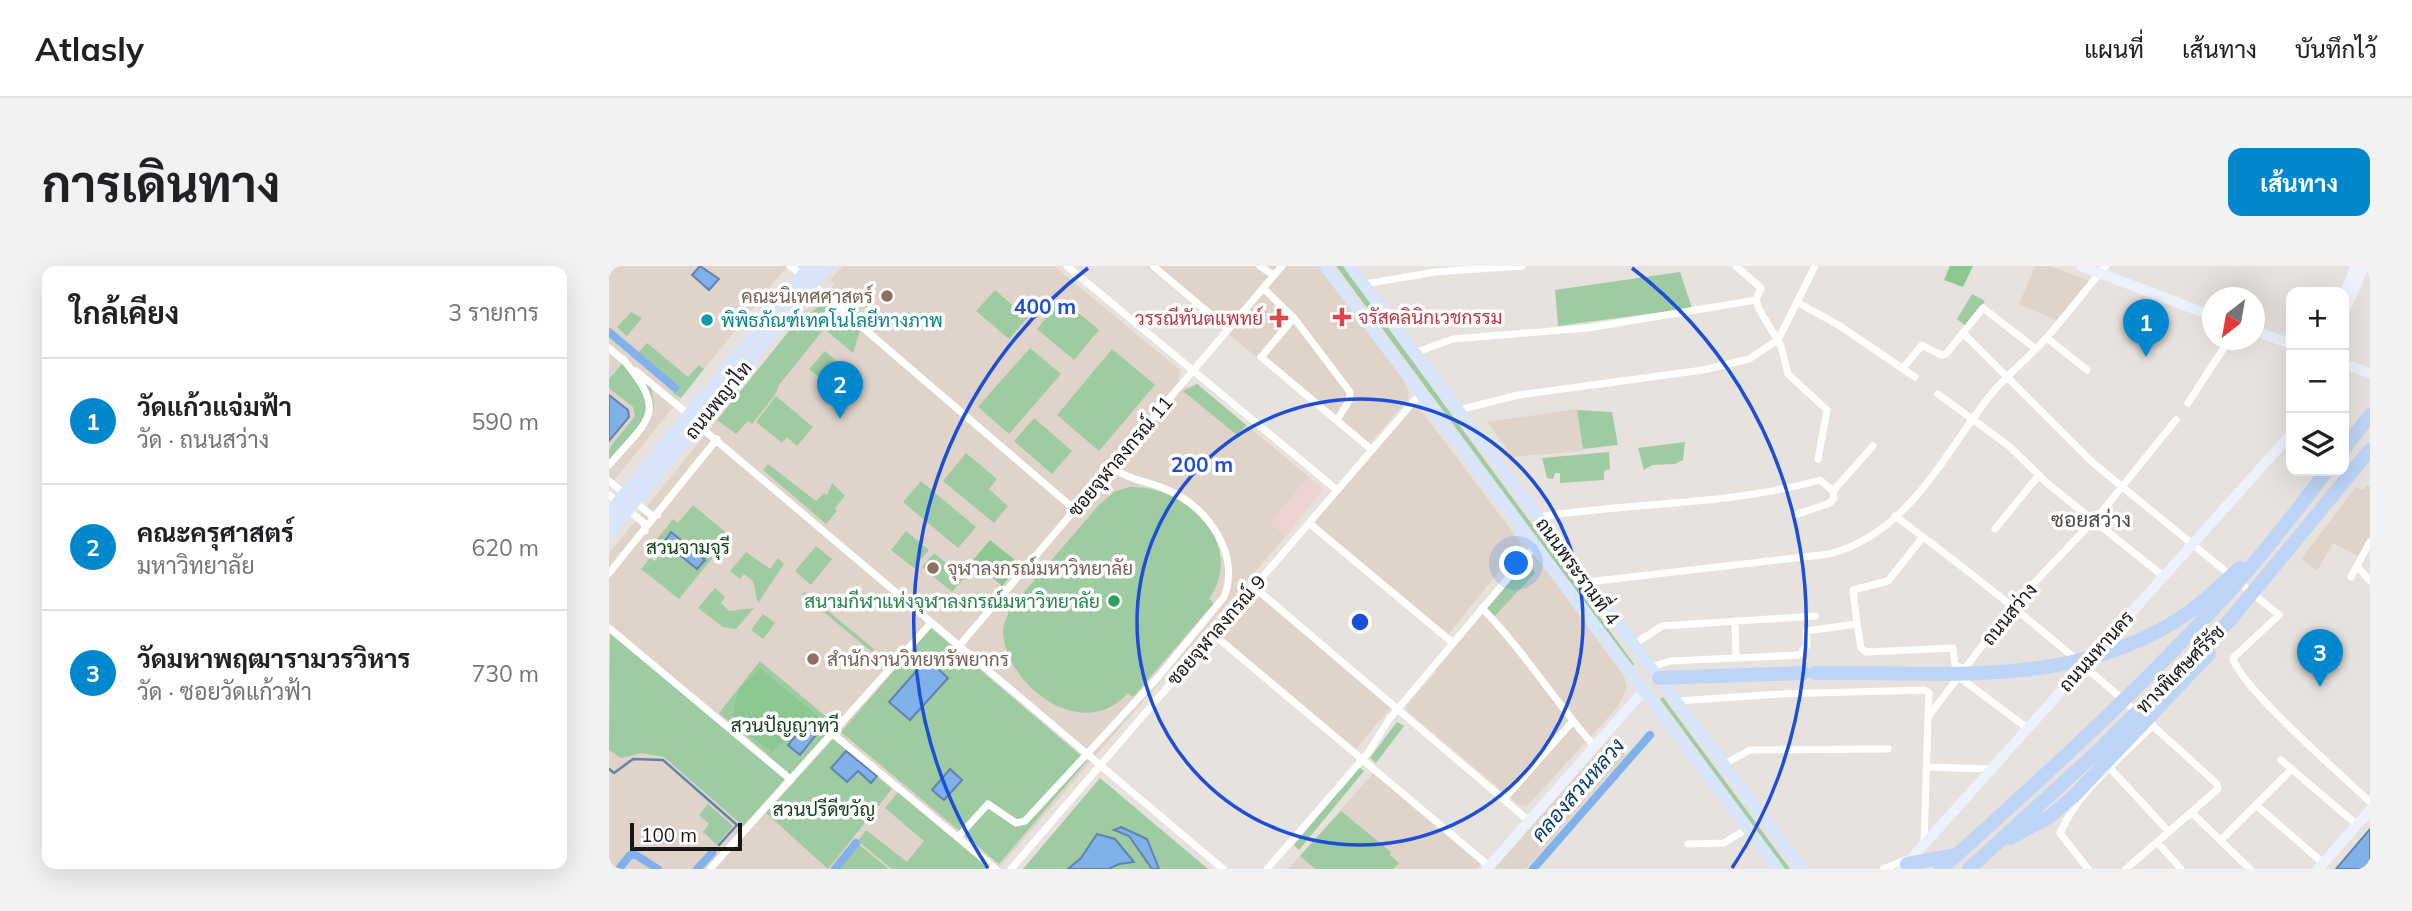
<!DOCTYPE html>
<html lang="th">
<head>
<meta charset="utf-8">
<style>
  body { margin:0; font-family:Mulish,Sarabun,sans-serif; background:#f2f2f2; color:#202124 }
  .controls { position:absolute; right:21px; top:21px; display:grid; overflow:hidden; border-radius:14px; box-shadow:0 7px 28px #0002 }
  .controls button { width:63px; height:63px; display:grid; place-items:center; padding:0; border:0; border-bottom:2px solid #e0e0e0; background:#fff; color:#202124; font:35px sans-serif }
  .compass { position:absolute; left:1593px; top:21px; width:63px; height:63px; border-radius:50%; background:#fff; box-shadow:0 7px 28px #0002; rotate:211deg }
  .scale { position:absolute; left:21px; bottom:18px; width:112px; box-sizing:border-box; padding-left:7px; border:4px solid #191716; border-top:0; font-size:19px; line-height:24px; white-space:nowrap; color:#191716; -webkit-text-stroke:5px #fff; paint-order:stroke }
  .you { position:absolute; left:908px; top:298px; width:24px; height:24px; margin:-18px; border:5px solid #fff; border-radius:50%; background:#1a73e8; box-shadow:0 0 0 10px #1a73e833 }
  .badge { display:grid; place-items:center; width:46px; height:46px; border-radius:50%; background:#0087ce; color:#fff; font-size:23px; font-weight:700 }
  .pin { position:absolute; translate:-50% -58px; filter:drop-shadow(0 2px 4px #0008) }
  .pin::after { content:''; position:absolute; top:37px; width:24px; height:21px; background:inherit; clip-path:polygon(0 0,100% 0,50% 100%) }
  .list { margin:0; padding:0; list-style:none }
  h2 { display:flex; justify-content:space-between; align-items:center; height:91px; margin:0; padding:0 28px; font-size:30px }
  h2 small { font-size:23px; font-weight:400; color:#757577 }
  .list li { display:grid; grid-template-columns:46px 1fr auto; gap:21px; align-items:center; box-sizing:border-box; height:126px; padding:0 28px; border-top:2px solid #e0e0e0 }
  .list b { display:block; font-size:26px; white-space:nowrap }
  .list p { margin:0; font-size:23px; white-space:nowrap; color:#757577 }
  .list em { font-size:23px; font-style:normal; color:#757577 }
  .icon { flex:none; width:38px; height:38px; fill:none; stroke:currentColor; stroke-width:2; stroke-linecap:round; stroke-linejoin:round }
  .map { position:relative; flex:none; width:1761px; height:603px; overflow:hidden; border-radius:14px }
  header { display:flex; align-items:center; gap:42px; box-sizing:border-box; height:98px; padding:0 35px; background:#fff; border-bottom:2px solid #e0e0e0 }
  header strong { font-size:33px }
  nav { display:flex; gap:38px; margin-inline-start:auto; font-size:24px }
  .intro { display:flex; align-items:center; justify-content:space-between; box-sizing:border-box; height:168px; padding:0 42px }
  h1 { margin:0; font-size:49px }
  .button { padding:18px 32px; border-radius:14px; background:#0087ce; color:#fff; font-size:24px; font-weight:700 }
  main { display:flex; gap:42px; padding:0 42px }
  aside { flex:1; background:#fff; border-radius:14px; box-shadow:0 7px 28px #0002 }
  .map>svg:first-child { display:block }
</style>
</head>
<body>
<header>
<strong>Atlasly</strong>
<nav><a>แผนที่</a><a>เส้นทาง</a><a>บันทึกไว้</a></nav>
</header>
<div class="intro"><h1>การเดินทาง</h1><a class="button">เส้นทาง</a></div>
<main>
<aside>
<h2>ใกล้เคียง<small>3 รายการ</small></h2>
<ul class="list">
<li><span class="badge">1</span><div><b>วัดแก้วแจ่มฟ้า</b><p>วัด · ถนนสว่าง</p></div><em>590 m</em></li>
<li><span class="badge">2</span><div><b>คณะครุศาสตร์</b><p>มหาวิทยาลัย</p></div><em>620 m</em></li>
<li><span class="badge">3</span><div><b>วัดมหาพฤฒารามวรวิหาร</b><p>วัด · ซอยวัดแก้วฟ้า</p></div><em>730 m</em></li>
</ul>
</aside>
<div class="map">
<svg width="1761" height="603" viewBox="0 0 1761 603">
  <rect width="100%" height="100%" fill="#e8e2de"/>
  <!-- built -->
  <path fill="#e0d4ca" d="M0,0H178L0,221Z
    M234,0H445L571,104L569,113L574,118L578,121L588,118L700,211L661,257L677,270L389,603H0V287L202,38L206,41L217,29L225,18L221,14Z
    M537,0H710L793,111L800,126L799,134L757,181Z
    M1426,0H1441L1481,15L1449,55L1410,38Z
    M809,140L912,277L911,288L895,305L891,304L839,369L704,257L802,142Z
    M968,143L974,185L904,191L878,156Z
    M1758,219L1761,221V272L1750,291L1724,277L1708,305L1692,293L1747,221L1754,224Z
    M923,285L1015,410L1018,422L1009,441L919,539L911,540L798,445V438L827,406L825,403Z
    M647,325L783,440L746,484L608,370Z
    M1000,473L1017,489L917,603H885Z
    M765,506L873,597L867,603H679Z"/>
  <!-- industrial -->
  <path fill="#edd3d1" d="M700,211L713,222L712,226L677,270L661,257Z"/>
  <!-- green -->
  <path fill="#9ecba2" d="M727,0H734L1025,398L1023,400Z
    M1071,6L1083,42L949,60L946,24Z
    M386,24L418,52L400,73L367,45Z
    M1363,28L1376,35L1358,61L1348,53Z
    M453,33L490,64L465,94L428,63Z
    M216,35L251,65L244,87L215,63L170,119L166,129L143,158L139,155L127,168L108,154L180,65Z
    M22,46L33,52L18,70L8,61Z
    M38,77L79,111L90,99L95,103L72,132L64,127L68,122L28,88Z
    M421,82L452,108L400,168L369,141Z
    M503,83L546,119L490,185L448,149Z
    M216,85L238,104L236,107L246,115L233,130L200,103Z
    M14,97L42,121L45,142L0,196V183L26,150L24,141L0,122V113Z
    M588,118L637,159L628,169L574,125Z
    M167,130L204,161L188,180L178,171L173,177L147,156Z
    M968,144L1003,146L1009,179L974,183Z
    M425,152L463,185L443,208L405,175Z
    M1076,176L1074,194L1066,198L1043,199L1035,204L1029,182Z
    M1000,186L1001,203L995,205V214L951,217V207H946L944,213L938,212L933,192Z
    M357,187L388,213L380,223L399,240L385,257L334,215Z
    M159,198L207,235L215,227L218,229L223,217L236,230L226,242L228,245L217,258L154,204Z
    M312,215L367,261L349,282L294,236Z
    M520,221C577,219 638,278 600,333L605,337L524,431L519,427C474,478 397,420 394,366C394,357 399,349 402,341L490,239L505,226Z
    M84,239L121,270L70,333L32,303L41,292L46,295L53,286L44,278L64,253L69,257Z
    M297,265L320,284L305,302L282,284Z
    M207,280L223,293L202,319L186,305Z
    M137,286L161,303L169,292L175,298L149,337L144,315L135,308L131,313L121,305Z
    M325,287L355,312L343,326L313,301Z
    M915,299L923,301L926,307L885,351L877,343Z
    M106,322L116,331L112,337L120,345L145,342L127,363L114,361L89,342Z
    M196,326L265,383L263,386L193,328Z
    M154,348L166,357L154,373L142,364Z
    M322,362L478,495L390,598L232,466Z
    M1,366L176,513L134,560L55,491L33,487L12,492L0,484Z
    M151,395L227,459L182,509L110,447Z
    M1054,431L1181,603H1176L1051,433Z
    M788,456L795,460L767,497L761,492Z
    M224,473L283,523L219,603L157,547Z
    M750,501L755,505L690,584L685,579Z
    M491,512L599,603H414Z
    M289,526L380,603H283L249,575L257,564L298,596L315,575L276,542Z
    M99,538L124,560L108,579L94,566L100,558L90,549Z
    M732,545L782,586L781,589L790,597L784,603H706L691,590Z
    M250,578L253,581L280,603H229Z"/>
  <!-- forest -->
  <path fill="#8bc891" d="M1341,0H1364L1354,21L1335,14Z
    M381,274L411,298L393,320L364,294Z
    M151,402L215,455C171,453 190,462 164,486L135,466L124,448L129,424Z"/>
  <!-- water -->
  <path fill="#80b1eb" stroke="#6183ab" stroke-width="2" d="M91,0L110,13L100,24L83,9Z
    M0,129L19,144L20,151L0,175Z
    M62,266L96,294L88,303L55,276Z
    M318,393L339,412L301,454L280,436Z
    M198,456L210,465L191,489L179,479Z
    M237,485L268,510L262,517L249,505L238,516L222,502Z
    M341,503L353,514L335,534L323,524Z
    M512,561L538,573L550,603H543L520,570L505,564Z
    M1761,563V598L1757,603H1727Z
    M488,568L506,573L525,596L510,598L500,603H459L472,592Z"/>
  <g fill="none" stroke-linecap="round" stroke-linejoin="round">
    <!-- stream -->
    <path stroke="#6183ab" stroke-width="2.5" d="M0,503L5,507L24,493L54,494L128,559L110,579"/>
    <!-- canal -->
    <path stroke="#80b1eb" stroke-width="8" d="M0,66L66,122
      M10,603L21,589H27L49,603
      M88,603L103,587
      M226,603L247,577
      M924,603L1041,469"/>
    <!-- minor -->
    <path stroke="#fff" stroke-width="7" d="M181,0L193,9
      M458,0L728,224
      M544,0L618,62
      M651,0L664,9
      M1127,0L1152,22L1147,34L1150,43L1172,80L1179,108L1218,144L1209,193
      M203,18L465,243
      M756,18L826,6L913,0
      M654,22L685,52L741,126L740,135L728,154
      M1188,36L1231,60L1306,111
      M685,52L652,91L763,184
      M1355,68L1483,196L1670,349L1624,392C1629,419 1736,512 1761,536
      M1438,72L1478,104
      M0,82L15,95
      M808,86L844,73L979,62L1147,34
      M1294,102L1313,79L1332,89L1337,88L1374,42L1427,83
      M27,105L80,149
      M1329,128L1400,180L1439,218L1554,310
      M1579,137L1620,74
      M850,144L909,129L1094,104L1140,93L1169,74L1206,0
      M89,159L614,603
      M0,199C41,151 59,148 14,93
      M0,215L16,228
      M1224,225L1264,180
      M0,229L9,236
      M26,236L42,249H49
      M19,244L35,257L36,265
      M1286,250C1399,333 1505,423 1608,518L1609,523L1517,603
      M929,251C1022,236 1120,240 1211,214L1224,225L1225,232L1221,237L1189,248
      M700,257L844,377
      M1386,263L1430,209
      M1748,300L1761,315
      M0,307L108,173
      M1742,311L1761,276
      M978,316L1220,288C1300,268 1335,187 1383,127C1400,107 1422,90 1439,70C1459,47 1477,23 1497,0
      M645,321L920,555
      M873,342C915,385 946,436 986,481
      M1126,355L1127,392
      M1248,358L1252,382L1257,386L1344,382L1346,399L1355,403
      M0,362L182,514
      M604,368L880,600
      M1024,379L1053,360L1206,350
      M350,380L673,0
      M1041,401L1062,395L1191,389L1198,379L1197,365L1248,358L1244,324L1279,315L1314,271
      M1350,411L1418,462
      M1068,435L1170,428L1316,424L1320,427L1319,451
      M224,468L387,603
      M1672,494L1747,558
      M1115,498L1141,484L1279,483
      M1499,500L1560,566
      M1317,501L1381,503
      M895,533L963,456
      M1647,539L1714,597
      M1583,547L1641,603
      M349,571L379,538L407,557L416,555L550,410L615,331C632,289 599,242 561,225C541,215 520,215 502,201
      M1612,574L1683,503
      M1548,576L1572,603
      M1315,577L1319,451L1404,339L1491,248L1567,154
      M1079,578L1115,577L1139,562
      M101,603L322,357
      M402,603L812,127
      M658,603L759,487L781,452L927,279
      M1274,603L1299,593
      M1479,603L1451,567C1469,525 1513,491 1544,459"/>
    <!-- secondary -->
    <path stroke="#ecf2fc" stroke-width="10" d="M1472,0L1604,50
      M1735,29L1747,0
      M1735,47L1755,0
      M1646,65L1682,78
      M1735,98L1761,107
      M878,603L1036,423
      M1293,603L1682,168
      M1709,603L1761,544"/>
    <!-- primary -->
    <path stroke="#d8e5fa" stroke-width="12" d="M716,0L1169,603
      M741,0L1193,603
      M0,247L201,0
      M0,267L218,0"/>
    <!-- motorway -->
    <path stroke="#bed4f6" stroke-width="14" d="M1735,183L1761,149
      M1207,407C1337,405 1471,425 1583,344C1600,331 1615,316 1631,302
      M1050,412L1195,407
      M1401,572L1440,551L1465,530L1600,388
      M1298,598L1348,589
      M1332,603C1426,519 1520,433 1606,341C1647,298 1682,251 1718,205
      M1360,603L1490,484L1621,354L1761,184"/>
  </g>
  <!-- distance rings -->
  <g fill="none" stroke="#1d4ed8" stroke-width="3.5">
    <circle cx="751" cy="356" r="223"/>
    <path d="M379 602A446 446 0 0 1 479 2M1023 2A446 446 0 0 1 1123 602"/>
  </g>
  <!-- markers -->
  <g fill="#8d6e63" stroke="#fff" stroke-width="2.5">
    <circle cx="278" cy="30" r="7"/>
    <circle cx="324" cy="302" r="7"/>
    <circle cx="204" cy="393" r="7"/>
  </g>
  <g fill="#e0444e" stroke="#fff" stroke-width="2.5">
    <path d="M729.5 40.5h7v7h7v7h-7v7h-7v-7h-7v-7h7z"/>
    <path d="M666.5 41.5h7v7h7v7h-7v7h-7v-7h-7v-7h7z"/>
  </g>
  <circle fill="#0f9aa8" stroke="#fff" stroke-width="2.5" cx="98" cy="54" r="7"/>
  <circle fill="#2e9e5b" stroke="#fff" stroke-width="2.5" cx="505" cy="335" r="7"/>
  <g text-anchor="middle" stroke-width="7" stroke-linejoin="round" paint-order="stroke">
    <!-- education labels -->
    <g font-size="19" fill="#785e54" stroke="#fff" text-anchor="start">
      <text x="264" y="37" text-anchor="end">คณะนิเทศศาสตร์</text>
      <text x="338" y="309">จุฬาลงกรณ์มหาวิทยาลัย</text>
      <text x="218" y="400">สำนักงานวิทยทรัพยากร</text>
    </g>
    <!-- health labels -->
    <g font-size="19" fill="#be3a42" stroke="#fff" text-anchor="start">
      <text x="749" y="58">จรัสคลินิกเวชกรรม</text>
      <text x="654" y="59" text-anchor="end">วรรณีทันตแพทย์</text>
    </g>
    <!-- culture labels -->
    <g font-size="19" fill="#0d838f" stroke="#fff" text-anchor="start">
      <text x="112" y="61">พิพิธภัณฑ์เทคโนโลยีทางภาพ</text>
    </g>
    <!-- street labels -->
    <g font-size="19" fill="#191716" stroke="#fff">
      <text transform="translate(109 134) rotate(-51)" y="7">ถนนพญาไท</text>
      <text transform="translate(511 190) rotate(-50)" y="7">ซอยจุฬาลงกรณ์ 11</text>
      <text transform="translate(969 305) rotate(54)" y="7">ถนนพระรามที่ 4</text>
      <text transform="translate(1400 348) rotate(-50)" y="7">ถนนสว่าง</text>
      <text transform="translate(607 364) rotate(-49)" y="7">ซอยจุฬาลงกรณ์ 9</text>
      <text transform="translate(1487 385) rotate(-48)" y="7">ถนนมหานคร</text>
      <text transform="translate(1571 403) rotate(-45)" y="7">ทางพิเศษศรีรัช</text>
    </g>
    <!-- park labels -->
    <g font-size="19" fill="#14401c" stroke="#fff">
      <text x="79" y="288">สวนจามจุรี</text>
      <text x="176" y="466">สวนปัญญาทวี</text>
      <text x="215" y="550">สวนปรีดีขวัญ</text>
    </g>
    <!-- leisure labels -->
    <g font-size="19" fill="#27864d" stroke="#fff" text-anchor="end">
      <text x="491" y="342">สนามกีฬาแห่งจุฬาลงกรณ์มหาวิทยาลัย</text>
    </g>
    <!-- neighbourhood labels -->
    <g font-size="21" fill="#4e4945" stroke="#fff">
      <text x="1482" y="261">ซอยสว่าง</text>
    </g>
    <!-- water labels -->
    <g font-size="21" font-style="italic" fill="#063b6f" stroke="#fff">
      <text transform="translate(969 524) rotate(-49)" y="7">คลองสวนหลวง</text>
    </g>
  </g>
  <circle cx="751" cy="356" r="10" fill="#1d4ed8" stroke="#fff" stroke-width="3.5"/>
  <g font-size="21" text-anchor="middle" font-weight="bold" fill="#1d4ed8" stroke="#fff" stroke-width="7" stroke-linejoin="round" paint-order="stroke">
    <text x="436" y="48">400 m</text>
    <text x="593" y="206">200 m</text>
  </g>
</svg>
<div class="controls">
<button>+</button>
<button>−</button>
<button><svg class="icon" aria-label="layers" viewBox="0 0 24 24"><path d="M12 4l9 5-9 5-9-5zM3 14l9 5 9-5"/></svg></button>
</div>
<svg class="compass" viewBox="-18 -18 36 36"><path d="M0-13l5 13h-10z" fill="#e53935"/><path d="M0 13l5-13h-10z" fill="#757577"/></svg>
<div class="scale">100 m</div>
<div class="you"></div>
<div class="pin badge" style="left:1537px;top:91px">1</div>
<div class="pin badge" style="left:231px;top:153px">2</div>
<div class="pin badge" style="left:1711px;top:421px">3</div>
</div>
</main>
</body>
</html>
